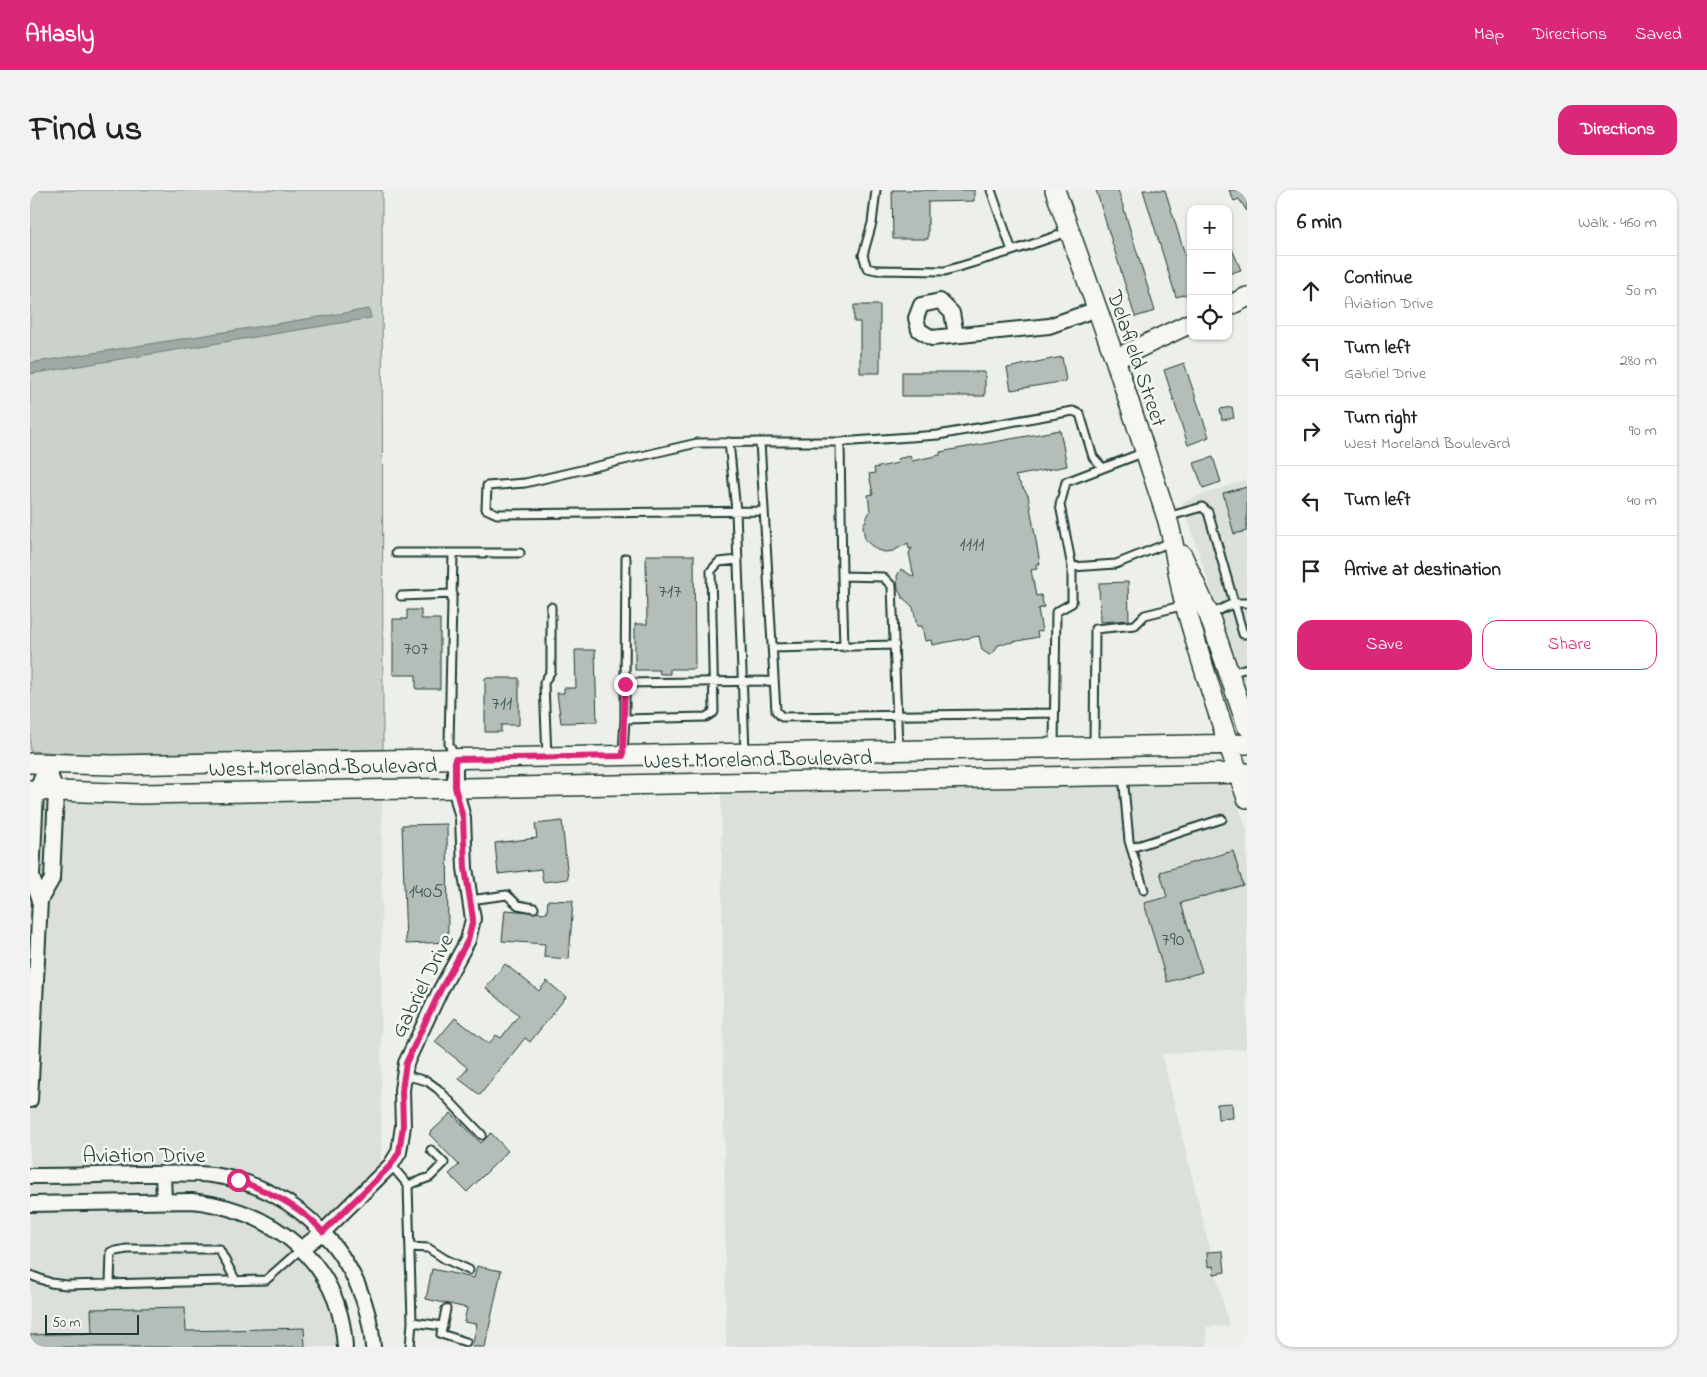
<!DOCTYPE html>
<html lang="en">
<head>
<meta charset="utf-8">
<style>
  body { margin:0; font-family:"Indie Flower",sans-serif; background:#f2f2f2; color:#222 }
  .controls { position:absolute; right:15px; top:15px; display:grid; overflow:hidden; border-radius:10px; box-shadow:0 1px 4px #0004 }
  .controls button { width:45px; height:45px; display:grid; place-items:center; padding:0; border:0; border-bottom:1px solid #e0e0e0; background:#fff; color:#222; font:25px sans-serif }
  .scale { position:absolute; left:15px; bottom:12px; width:94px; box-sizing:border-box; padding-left:5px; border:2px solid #1f3d34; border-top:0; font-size:14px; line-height:18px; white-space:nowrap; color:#1f3d34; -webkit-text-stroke:4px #f6f6f2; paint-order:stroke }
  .stop { position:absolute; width:15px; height:15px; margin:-11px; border:4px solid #db2777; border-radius:50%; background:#fff }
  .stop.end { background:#db2777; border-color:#fff; box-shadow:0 1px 5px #0008 }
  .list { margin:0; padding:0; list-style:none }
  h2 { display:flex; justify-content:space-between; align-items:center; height:65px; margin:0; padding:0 20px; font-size:21px }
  h2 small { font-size:16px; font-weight:400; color:#767676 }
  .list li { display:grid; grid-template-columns:32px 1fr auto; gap:15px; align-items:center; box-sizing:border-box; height:70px; padding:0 20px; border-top:1px solid #e0e0e0 }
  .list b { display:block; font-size:19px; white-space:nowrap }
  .list p { margin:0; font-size:16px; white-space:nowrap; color:#767676 }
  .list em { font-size:16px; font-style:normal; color:#767676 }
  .actions { display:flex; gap:10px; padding:15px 20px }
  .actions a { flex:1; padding:11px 0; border:1px solid #db2777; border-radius:15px; text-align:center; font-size:18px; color:#db2777 }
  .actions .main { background:#db2777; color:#fff }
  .icon { flex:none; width:28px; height:28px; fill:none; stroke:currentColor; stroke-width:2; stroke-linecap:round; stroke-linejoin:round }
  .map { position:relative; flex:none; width:1217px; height:1157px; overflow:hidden; border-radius:15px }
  header { display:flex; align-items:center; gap:30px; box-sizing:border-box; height:70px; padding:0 25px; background:#db2777; color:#fff }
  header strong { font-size:24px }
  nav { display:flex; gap:28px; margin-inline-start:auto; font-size:18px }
  .intro { display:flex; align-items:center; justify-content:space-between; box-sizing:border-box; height:120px; padding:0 30px }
  h1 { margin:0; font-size:35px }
  .button { padding:12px 22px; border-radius:15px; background:#db2777; color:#fff; font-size:18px; font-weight:700 }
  main { display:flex; gap:30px; padding:0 30px }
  aside { flex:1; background:#fff; border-radius:15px; box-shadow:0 1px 4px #0004 }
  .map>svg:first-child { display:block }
</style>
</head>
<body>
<header>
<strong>Atlasly</strong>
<nav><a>Map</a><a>Directions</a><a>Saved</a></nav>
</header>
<div class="intro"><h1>Find us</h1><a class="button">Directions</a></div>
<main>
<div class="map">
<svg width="1217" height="1157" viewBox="0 0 1217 1157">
  <rect width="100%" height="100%" fill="#edefea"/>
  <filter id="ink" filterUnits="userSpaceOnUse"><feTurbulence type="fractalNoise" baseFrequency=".02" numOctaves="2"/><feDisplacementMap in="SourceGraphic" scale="10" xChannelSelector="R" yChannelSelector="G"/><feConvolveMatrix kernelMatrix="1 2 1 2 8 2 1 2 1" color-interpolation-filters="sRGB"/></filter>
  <g filter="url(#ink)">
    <!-- built -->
    <path fill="#dce0db" d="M1217,289V508L1152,312Z
      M1159,594H1189L1202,598L1217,640V859L1132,864L1199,1136L1176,1137L1177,1157H696L691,604Z
      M0,609L108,614L352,609L351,978L261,1062L282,1085L294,1106L302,1129L307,1157H0Z"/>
    <!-- green -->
    <path fill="#cbd2cc" stroke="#758880" d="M0,0H352L353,560L64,565L0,561Z"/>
    <!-- water -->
    <path fill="#9faaa4" stroke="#6c7e77" d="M339,119L341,128L0,184V173Z"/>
    <!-- building -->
    <path fill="#b4bdb8" stroke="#1f3d34" d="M862,0H944V11L898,12V49H863Z
      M1066,0H1088L1125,121L1105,127Z
      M1113,0H1135L1161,84V103L1146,107Z
      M1199,0H1217V21L1209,9L1204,11Z
      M1198,50L1211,80L1198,84Z
      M824,115H850V183H830V132H824Z
      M1032,167L1036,191L981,200L977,178Z
      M1154,173L1179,247L1158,255L1134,180Z
      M872,182H955V206H872Z
      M1202,217L1204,228L1192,230L1190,219Z
      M1030,240L1037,276L985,286L998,305L1010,374H1006L1007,379L1001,380L1006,406L1011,405L1014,417L1008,419L1012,441L1007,442L1008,447L968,455L965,461L959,465L952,460L949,446L902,455L901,450L895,451L892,436H887L883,417L872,407L868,399L867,386L871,379L884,387L879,363L882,358L879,359L878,353L863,361L855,362L847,360L835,350L833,336L840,321L838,305L843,304L839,284L845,283L844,278L868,273L867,269L880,266L882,271L910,265V262Z
      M1183,267L1191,292L1173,298L1164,273Z
      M1217,297V341L1204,344L1193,303Z
      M616,365H664L665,479H640V484H630L629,480H605V434H617Z
      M1098,392L1099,430L1070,432L1069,393Z
      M377,420H391V429H410V499H386V485H363V429H377Z
      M545,460H565L567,532L531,533L527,503H534V498H546Z
      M455,488H489V535H471V542H455Z
      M532,631L538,689L513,692L511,679L468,684L465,653L507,648L505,634Z
      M417,634L418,752L376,754L372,635Z
      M1203,661L1213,695L1151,713L1172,782L1137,792L1114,713L1137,707L1130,682Z
      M518,710L543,711L539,769L514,767L515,754L472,751L475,720L517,723Z
      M475,774L509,801L517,791L536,807L500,852L495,848L450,905L429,889L438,878L405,852L425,828L459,854L466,845L471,848L489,825L456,798Z
      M1202,913L1203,928L1188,929L1187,914Z
      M421,923L451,953L461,943L478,961L437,1002L419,984L429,975L399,944Z
      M1193,1061L1195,1082L1184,1084L1183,1076L1178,1077L1177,1062Z
      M447,1076L471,1081L455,1157H442L447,1134L434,1132L437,1118L396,1109L402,1079L444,1088Z
      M155,1117L156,1141L274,1138L275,1157H0V1145L62,1143L61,1119Z"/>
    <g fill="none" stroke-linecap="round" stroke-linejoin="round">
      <defs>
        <path id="lane" d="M846,0L842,33L833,65L837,78L846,80L915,81L982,61L961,0
          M982,61L1038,42
          M699,252L706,321L715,562
          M730,252H810L908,245L1043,221L1050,224L1063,267L1072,277
          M810,252L812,386L853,387L862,396L868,558
          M734,321L467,324L456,319L457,296L495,293L667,253L730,252L746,521L752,527L1024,523
          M1137,327L1172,317L1178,322L1213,444H1217
          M366,363H490
          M423,363L419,554L424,566
          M1042,377L1030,315L1036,292L1115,262
          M812,386L814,457
          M371,406L423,404
          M1179,425L1204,413H1217
          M742,458L865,455
          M1201,483L1217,478
          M595,493L596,368
          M595,529V493L744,491
          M1024,555L1026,422L1042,413V377L1086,374L1141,352
          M1064,557L1065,439L1105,435L1115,425L1155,415
          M593,563L595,529L676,527L684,522L681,381L689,372L708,370
          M517,567L514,493L521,481V417
          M1093,585L1099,651L1114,700
          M1101,658L1192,629
          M440,710L477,705L488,715L504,718
          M374,885L397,891L408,899L452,945
          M361,975L378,995L382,1132L380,1157
          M378,995L400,987L414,973L401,960
          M380,1057L398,1058L415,1069L439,1080
          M0,1085L21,1093L36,1095L236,1090L271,1059
          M80,1094L81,1062L97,1059H189L206,1091
          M416,1119L411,1144L436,1152
          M382,1132L413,1136"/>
        <path id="street" d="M926,145L922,123L910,111L891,115L886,128L889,140L902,148L1019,136L1067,119
          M10,710L22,689L26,602L17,574
          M0,910L10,710L2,687L6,601L17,574
          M133,984L134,1011
          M0,986C37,986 73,985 110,984C134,984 158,982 182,985C269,996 337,1070 343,1157
          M0,1014L162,1011C242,1020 310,1070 315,1157
          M271,1059L293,1042L361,975L369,962L373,936L372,900L376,873L410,801L438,750L443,729L435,678L433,628L425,597V569"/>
        <path id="secondary" d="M1025,0L1085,169L1137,328C1146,357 1147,388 1156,418C1174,482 1195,545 1217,608
          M1198,116L1217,107
          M1085,169L1161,133
          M1152,365L1179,425L1217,536
          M0,573L84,575L1217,554
          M0,600L111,604L1217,583"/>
      </defs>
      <!-- lane casing -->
      <use href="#lane" stroke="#1f3d34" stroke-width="11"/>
      <!-- street casing -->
      <use href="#street" stroke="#1f3d34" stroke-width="18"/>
      <!-- secondary casing -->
      <use href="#secondary" stroke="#1f3d34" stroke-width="22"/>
      <!-- lane -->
      <use href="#lane" stroke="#f6f6f2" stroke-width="7"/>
      <!-- street -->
      <use href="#street" stroke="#f6f6f2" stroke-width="14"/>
      <!-- secondary -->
      <use href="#secondary" stroke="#f6f6f2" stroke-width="19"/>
    </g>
  </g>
  <g fill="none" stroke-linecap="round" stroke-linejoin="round" filter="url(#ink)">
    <!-- route -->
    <path stroke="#db2777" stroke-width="6" d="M208,990C239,1002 271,1016 293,1042L361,975L369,962L373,936L372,900L376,873L410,801L438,750L443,729L435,678L433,628L425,597V569L593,566L595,494"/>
  </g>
  <g text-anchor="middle" stroke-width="5" stroke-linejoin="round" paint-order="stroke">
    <!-- number labels -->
    <g font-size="20" fill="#445d55">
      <text x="942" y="360">1111</text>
      <text x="640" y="407">717</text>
      <text x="386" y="464">707</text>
      <text x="472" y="519">711</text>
      <text x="396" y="707">1405</text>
      <text x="1143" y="755">790</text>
    </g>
    <!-- street labels -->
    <g font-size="22" fill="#1f3d34" stroke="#f6f6f2">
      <text transform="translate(1108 168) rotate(71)" y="8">Delafield Street</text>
      <text transform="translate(728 568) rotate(-1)" y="8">West Moreland Boulevard</text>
      <text transform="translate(293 576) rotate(-1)" y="8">West Moreland Boulevard</text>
      <text transform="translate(391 795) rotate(-63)" y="8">Gabriel Drive</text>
      <text x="114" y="972">Aviation Drive</text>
    </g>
  </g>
</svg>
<div class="controls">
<button>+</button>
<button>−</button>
<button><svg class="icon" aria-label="locate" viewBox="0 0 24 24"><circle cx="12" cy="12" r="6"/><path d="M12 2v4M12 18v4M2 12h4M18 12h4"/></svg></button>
</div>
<div class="scale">50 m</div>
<div class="stop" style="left:208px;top:990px"></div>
<div class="stop end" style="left:595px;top:494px"></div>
</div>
<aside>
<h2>6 min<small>Walk · 460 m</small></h2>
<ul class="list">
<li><svg class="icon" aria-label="ahead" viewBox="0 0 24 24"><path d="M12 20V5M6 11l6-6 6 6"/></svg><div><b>Continue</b><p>Aviation Drive</p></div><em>50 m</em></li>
<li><svg class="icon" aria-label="left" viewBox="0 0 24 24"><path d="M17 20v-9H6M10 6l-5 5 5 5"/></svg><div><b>Turn left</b><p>Gabriel Drive</p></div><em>280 m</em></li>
<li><svg class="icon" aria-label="right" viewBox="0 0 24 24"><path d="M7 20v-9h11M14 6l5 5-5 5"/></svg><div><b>Turn right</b><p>West Moreland Boulevard</p></div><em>90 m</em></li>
<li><svg class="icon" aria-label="left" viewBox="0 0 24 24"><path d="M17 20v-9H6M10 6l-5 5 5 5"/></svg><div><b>Turn left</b></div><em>40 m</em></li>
<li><svg class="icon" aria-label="arrive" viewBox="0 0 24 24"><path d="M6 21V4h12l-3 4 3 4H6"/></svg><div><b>Arrive at destination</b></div></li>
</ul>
<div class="actions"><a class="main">Save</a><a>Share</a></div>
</aside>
</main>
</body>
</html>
